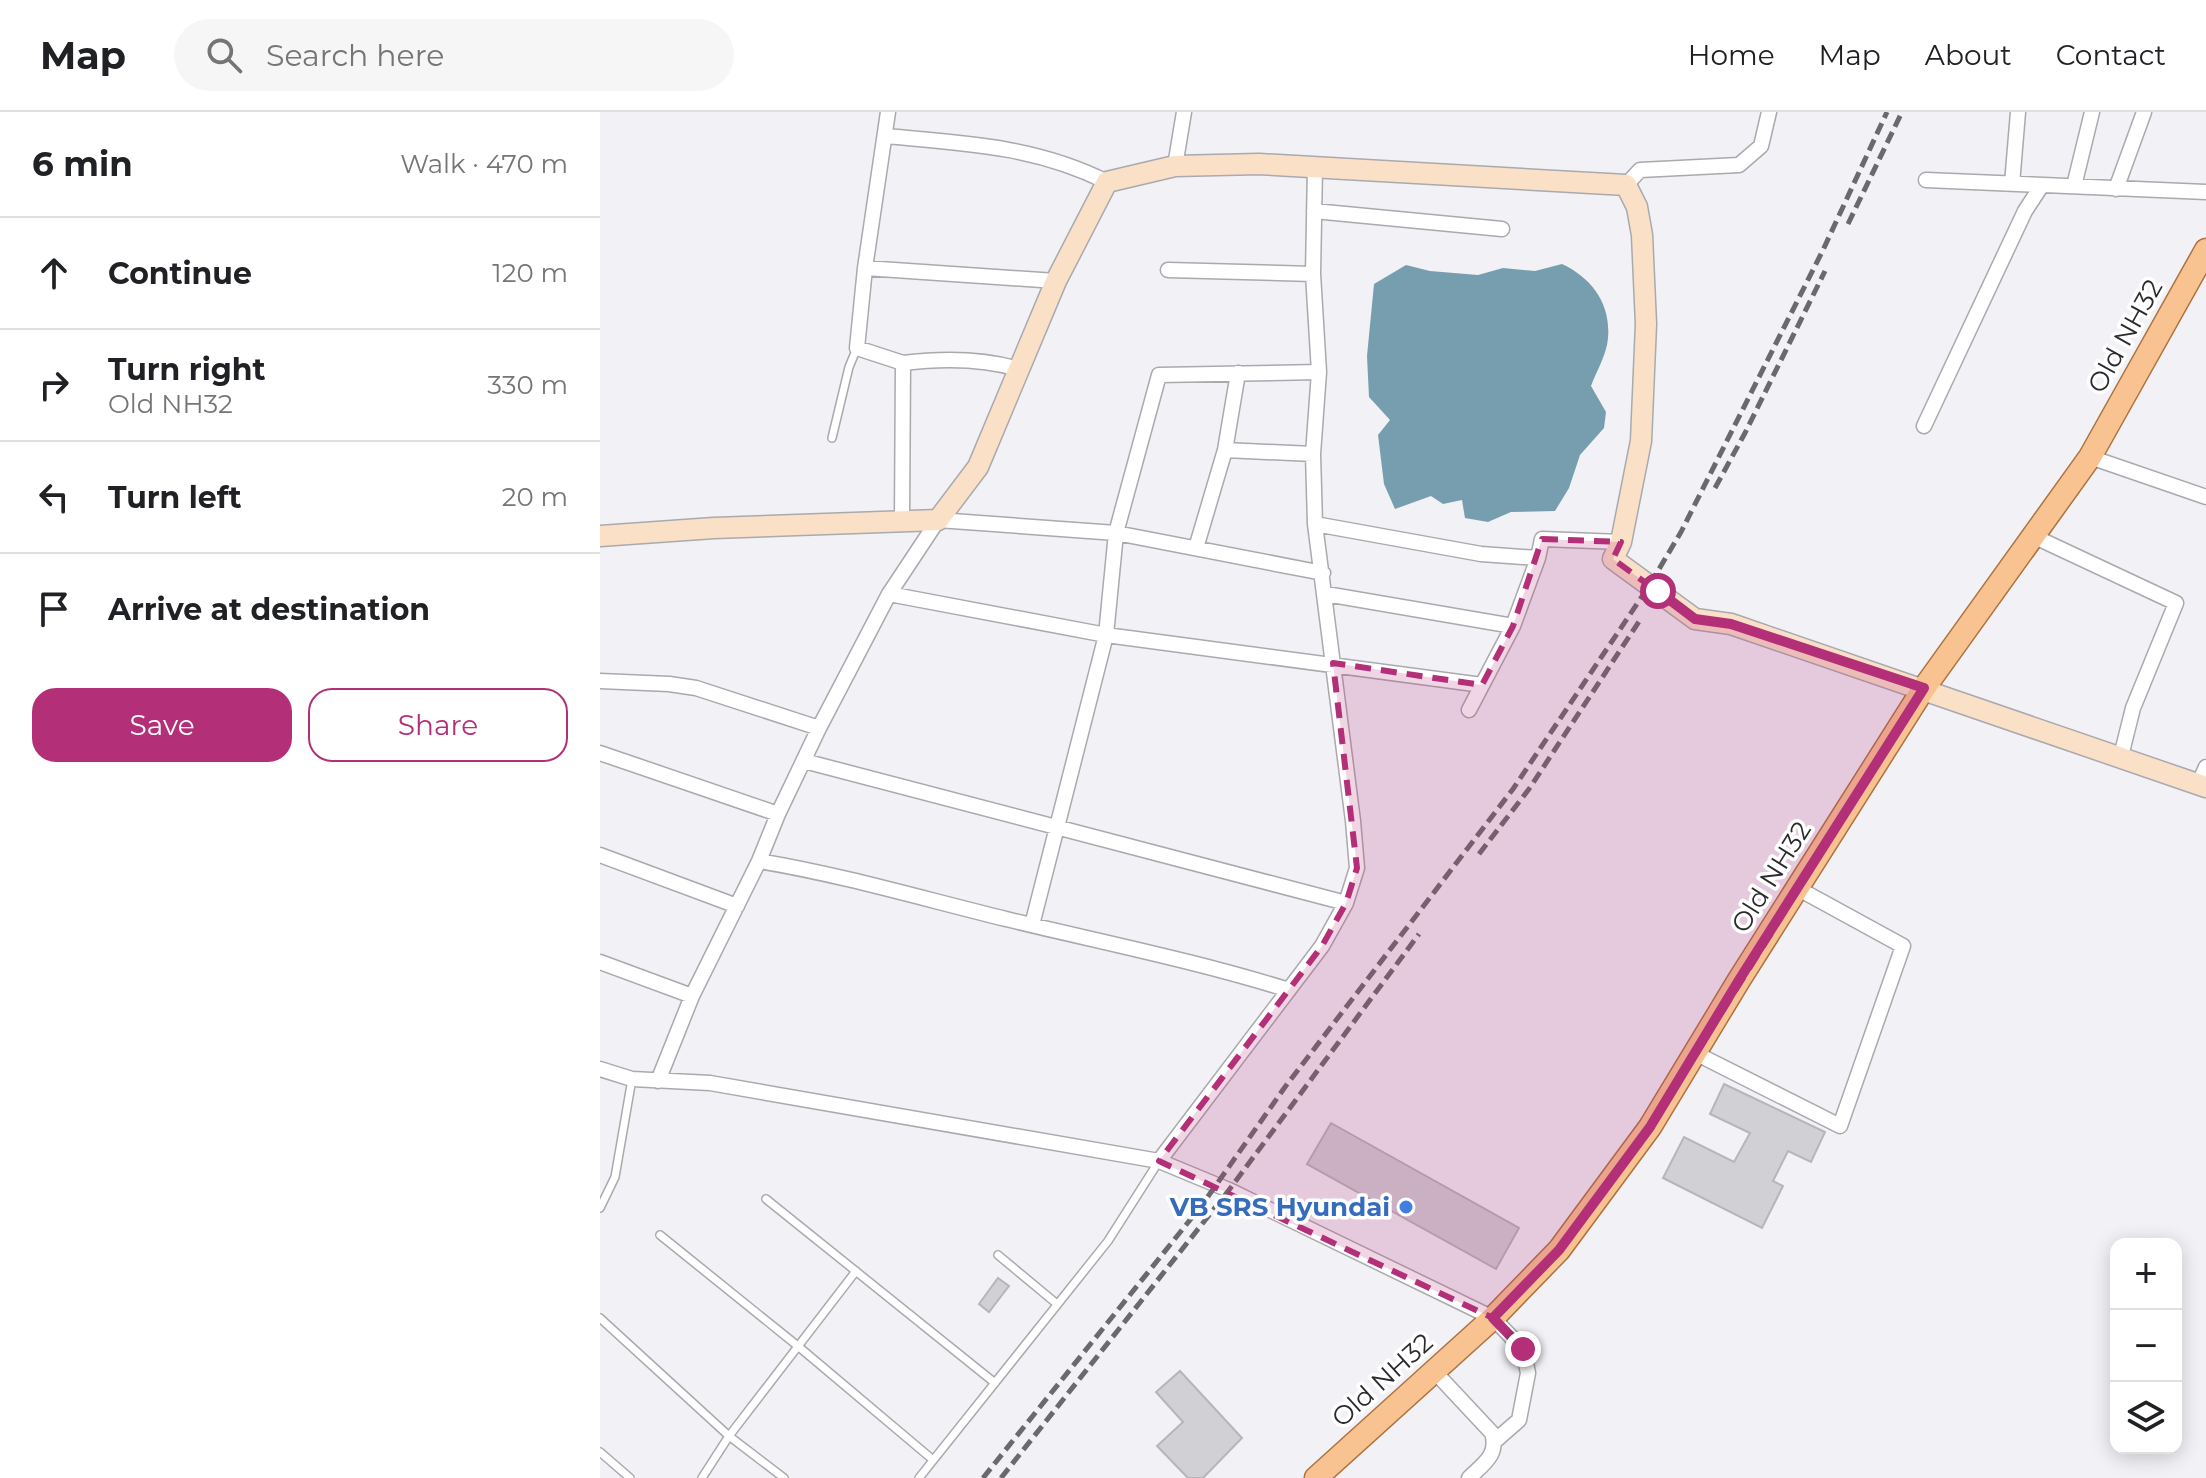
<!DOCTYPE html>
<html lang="en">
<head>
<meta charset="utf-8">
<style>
  body { margin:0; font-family:Montserrat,sans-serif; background:#f6f6f6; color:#202124 }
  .controls { position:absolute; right:24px; bottom:24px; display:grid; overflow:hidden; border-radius:16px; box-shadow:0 4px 20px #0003 }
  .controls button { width:72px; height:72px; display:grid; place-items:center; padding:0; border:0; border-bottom:2px solid #e0e0e0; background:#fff; color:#202124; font:40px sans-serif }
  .stop { position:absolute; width:24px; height:24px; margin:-18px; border:6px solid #b33078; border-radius:50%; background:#fff }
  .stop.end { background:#b33078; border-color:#fff; box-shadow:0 2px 8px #0008 }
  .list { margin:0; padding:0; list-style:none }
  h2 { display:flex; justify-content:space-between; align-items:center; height:104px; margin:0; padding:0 32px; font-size:34px }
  h2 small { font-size:26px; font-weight:400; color:#757577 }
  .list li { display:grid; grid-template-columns:52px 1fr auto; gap:24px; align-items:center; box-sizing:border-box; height:112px; padding:0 32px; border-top:2px solid #e0e0e0 }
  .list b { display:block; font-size:30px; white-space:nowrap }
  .list p { margin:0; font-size:26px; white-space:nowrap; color:#757577 }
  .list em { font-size:26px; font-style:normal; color:#757577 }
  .actions { display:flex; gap:16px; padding:24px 32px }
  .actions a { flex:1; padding:18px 0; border:2px solid #b33078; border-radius:24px; text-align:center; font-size:28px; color:#b33078 }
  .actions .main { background:#b33078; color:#fff }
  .icon { flex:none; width:44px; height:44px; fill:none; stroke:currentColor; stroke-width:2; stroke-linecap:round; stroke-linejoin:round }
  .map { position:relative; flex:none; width:1606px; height:1366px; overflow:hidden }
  header { display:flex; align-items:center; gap:48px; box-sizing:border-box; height:112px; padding:0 40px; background:#fff; border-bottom:2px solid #e0e0e0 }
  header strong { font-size:38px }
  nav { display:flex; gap:44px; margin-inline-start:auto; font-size:28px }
  .search { width:560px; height:72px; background:#f6f6f6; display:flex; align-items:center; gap:20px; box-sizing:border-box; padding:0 28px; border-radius:44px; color:#757577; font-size:30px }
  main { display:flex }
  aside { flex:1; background:#fff }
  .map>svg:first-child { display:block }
</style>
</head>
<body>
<header>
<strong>Map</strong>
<div class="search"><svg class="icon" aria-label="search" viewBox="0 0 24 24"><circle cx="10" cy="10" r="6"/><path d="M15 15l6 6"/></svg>Search here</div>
<nav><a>Home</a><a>Map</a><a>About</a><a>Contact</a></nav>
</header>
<main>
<aside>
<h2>6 min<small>Walk · 470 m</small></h2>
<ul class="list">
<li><svg class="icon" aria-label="ahead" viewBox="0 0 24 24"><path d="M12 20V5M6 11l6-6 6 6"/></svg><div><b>Continue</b></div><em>120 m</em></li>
<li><svg class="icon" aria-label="right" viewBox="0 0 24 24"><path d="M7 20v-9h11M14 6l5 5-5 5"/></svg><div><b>Turn right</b><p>Old NH32</p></div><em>330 m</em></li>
<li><svg class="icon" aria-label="left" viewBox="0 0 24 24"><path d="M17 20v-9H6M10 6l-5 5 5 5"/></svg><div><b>Turn left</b></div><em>20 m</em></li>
<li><svg class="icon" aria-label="arrive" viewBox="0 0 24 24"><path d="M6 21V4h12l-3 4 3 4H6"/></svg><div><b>Arrive at destination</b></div></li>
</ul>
<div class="actions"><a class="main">Save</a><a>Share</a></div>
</aside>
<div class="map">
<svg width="1606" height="1366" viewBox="0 0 1606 1366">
  <rect width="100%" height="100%" fill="#f1f1f6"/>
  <!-- water -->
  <path fill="#779eaf" d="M962,152C992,166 1011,192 1008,226C1007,242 996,260 991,274L1006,300L1004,316L980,343L969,376L955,399L911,400L888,410L865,406L862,388L843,392L831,384L795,397L784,372L778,323L790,308L769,285L767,244L774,172L806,153L830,159L878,163L903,156L935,159Z"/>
  <!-- building -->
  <path fill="#d0d0d5" stroke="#b5b5ba" stroke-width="2" d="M1124,972L1225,1020L1211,1050L1188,1039L1173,1069L1183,1074L1162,1116L1063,1066L1084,1025L1134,1050L1150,1021L1110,1002Z
    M731,1011L919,1116L896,1157L707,1052Z
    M398,1166L409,1174L389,1200L379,1192Z
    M580,1259L642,1326L603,1366H588L557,1334L583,1310L556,1280Z"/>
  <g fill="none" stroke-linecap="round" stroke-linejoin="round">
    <defs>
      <path id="lane" d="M232,326L249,255L257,236
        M166,1087L395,1271
        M0,1096L15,1065L32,967
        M60,1123L199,1235L332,1347
        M398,1143L457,1192
        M0,1206L129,1324L184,1366
        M0,1340L30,1366
        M102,1366L129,1324L256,1159
        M319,1366L508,1129L559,1049"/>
      <path id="street" d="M288,0L265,156L257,236L303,251L302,409
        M285,24C363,31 436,34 507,70
        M575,54L584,0
        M1326,68L1606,80
        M1412,72L1418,0
        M1026,73L1040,58L1139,53L1161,34L1169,0
        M1474,74L1492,0
        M1516,77L1544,0
        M714,99L902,117
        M265,156L456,169
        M568,158L713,162
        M303,251C343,246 381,246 419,257
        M1324,314L1425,99L1442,73
        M625,338L638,261
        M1490,345L1606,385
        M715,412L881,442L938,446L942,427L1021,430
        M1433,424L1576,491L1533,596L1521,644
        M596,436L625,338L713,342
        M289,482L506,523L882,573
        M726,482L913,514
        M0,569L69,572L96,576L219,616
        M869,598L913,514L938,446
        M0,641L178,702
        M204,649L746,791
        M1599,671L1606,655
        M0,743L137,794
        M159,749C243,763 324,787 406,807C501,830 596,849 689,878
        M432,813L506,523L516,421L559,263L719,260
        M0,850L92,884
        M1095,941L1240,1014L1303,834L1197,776
        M0,957L32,967L110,971L559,1049L722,834L746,791L757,756L753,709L715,412L713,342L719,260L713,162L715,55
        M58,969L92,884L159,749L178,702L219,616L289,482L338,408L516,421L723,461
        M559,1049L629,1078L893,1206L923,1237L928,1261L919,1308L895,1329
        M834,1259L892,1321C899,1343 883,1352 869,1366"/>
      <path id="secondary" d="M0,424L114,416L338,408L378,355L456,169L507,70L575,54L659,52L1026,73L1037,95L1042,123L1046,212L1041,329L1021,430L1013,447L1095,507L1131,512L1606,675"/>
      <path id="primary" d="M716,1366L893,1206L959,1138L1050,1015L1139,868L1324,576L1490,345L1606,138"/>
    </defs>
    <!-- lane casing -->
    <use href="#lane" stroke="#a9a9ae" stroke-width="10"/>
    <!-- street casing -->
    <use href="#street" stroke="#a9a9ae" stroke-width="17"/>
    <!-- secondary casing -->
    <use href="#secondary" stroke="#a9a9ae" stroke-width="23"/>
    <!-- primary casing -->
    <use href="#primary" stroke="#ad723e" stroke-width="25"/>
    <!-- lane -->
    <use href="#lane" stroke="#fff" stroke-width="7"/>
    <!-- street -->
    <use href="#street" stroke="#fff" stroke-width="14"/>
    <!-- secondary -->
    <use href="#secondary" stroke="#fbe0c8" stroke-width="20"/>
    <!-- primary -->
    <use href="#primary" stroke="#f8c291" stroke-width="22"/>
    <!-- rail -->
    <path stroke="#6a6a6d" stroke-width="5" stroke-dasharray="12 6" stroke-linecap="butt" d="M1248,112L1302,0
      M1115,376L1145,321L1225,159
      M879,742L929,677L1040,508
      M383,1366L602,1093L685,975L913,677L1049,474L1081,420L1223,138L1287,0
      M401,1366L629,1078L819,822"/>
  </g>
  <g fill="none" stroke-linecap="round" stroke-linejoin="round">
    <!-- route -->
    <path stroke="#b33078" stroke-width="10" d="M923,1237L893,1206L959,1138L1050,1015L1139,868L1324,576L1131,512L1095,507L1058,479"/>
  </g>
  <!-- marked area -->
  <path fill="#b33078" fill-opacity="0.2" stroke="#b33078" stroke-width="6" stroke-dasharray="16 10" stroke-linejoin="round" d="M942,427L1021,430L1013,447L1095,507L1131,512L1324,576L1050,1015L959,1138L893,1206L559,1049L722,834L746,791L757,756L733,551L882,573L913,514Z"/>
  <!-- markers -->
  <circle fill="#3f7fe0" stroke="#fff" stroke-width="3" cx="806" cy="1095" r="8"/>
  <g text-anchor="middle" stroke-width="7" stroke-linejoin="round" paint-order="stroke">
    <!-- street labels -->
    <g font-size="26" fill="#2a2a2c" stroke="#fff">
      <text transform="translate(1525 224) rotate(-61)" y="9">Old NH32</text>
      <text transform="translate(1171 765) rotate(-58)" y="9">Old NH32</text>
      <text transform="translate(782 1268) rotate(-42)" y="9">Old NH32</text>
    </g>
    <!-- shop labels -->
    <g font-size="26" font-weight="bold" fill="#366cbe" stroke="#fff" text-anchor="end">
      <text x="790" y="1104">VB SRS Hyundai</text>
    </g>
  </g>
</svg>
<div class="controls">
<button>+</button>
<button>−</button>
<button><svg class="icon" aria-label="layers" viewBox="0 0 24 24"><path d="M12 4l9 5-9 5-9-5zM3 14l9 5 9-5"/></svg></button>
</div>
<div class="stop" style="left:1058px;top:479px"></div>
<div class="stop end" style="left:923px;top:1237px"></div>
</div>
</main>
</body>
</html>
